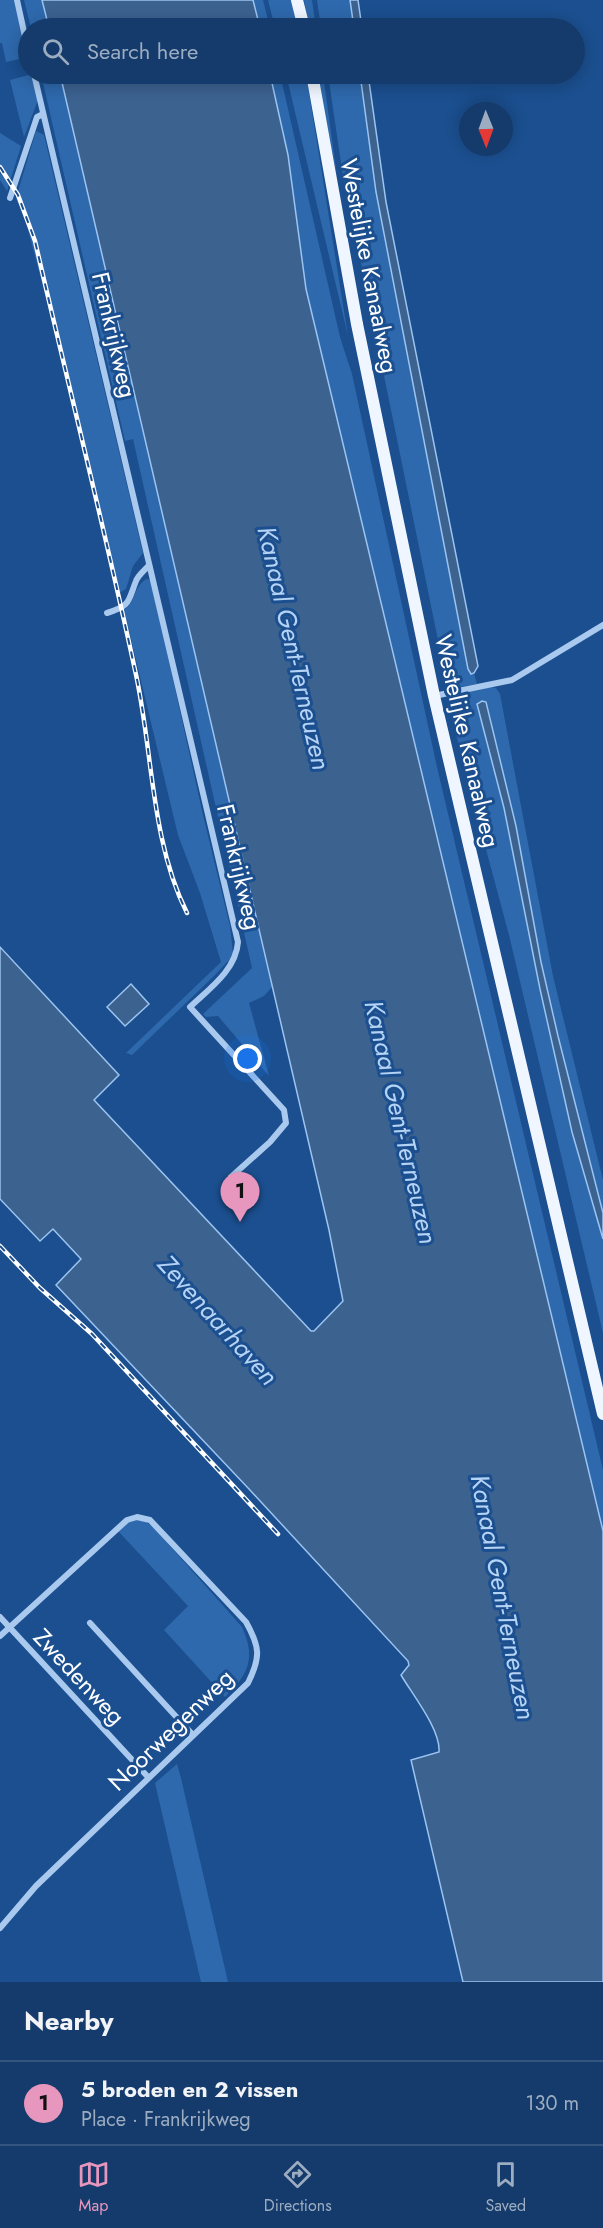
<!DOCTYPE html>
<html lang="en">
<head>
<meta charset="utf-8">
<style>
  body { margin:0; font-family:Jost,sans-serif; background:#1d4271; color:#f1f3f6 }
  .compass { position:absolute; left:459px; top:102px; width:54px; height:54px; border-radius:50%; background:#143b6b; box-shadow:0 3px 15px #0003; rotate:179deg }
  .you { position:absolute; left:248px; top:1059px; width:21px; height:21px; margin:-15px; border:4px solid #fff; border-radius:50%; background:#1a73e8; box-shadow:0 0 0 9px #1a73e833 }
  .badge { display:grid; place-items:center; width:39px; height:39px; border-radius:50%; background:#e797bd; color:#111; font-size:20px; font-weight:700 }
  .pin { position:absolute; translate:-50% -50px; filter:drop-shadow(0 2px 3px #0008) }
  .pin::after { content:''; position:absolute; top:32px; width:21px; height:18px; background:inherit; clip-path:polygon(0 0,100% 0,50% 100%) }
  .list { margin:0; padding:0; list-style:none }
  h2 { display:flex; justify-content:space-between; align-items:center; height:78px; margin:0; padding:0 24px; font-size:26px }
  h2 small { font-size:20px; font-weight:400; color:#9dadc1 }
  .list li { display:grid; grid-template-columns:39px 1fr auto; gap:18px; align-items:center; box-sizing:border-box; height:84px; padding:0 24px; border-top:2px solid #33557e }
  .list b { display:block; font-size:22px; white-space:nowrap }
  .list p { margin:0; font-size:20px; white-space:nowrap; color:#9dadc1 }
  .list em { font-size:20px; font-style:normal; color:#9dadc1 }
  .icon { flex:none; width:33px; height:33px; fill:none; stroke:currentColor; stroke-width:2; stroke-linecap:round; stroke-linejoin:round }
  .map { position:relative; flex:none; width:603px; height:1982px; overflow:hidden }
  .search { position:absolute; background:#143b6b; box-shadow:0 3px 15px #0003; left:18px; right:18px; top:18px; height:66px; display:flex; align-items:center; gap:15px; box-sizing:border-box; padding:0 21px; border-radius:33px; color:#9dadc1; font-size:22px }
  .sheet { height:162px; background:#143b6b }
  nav { display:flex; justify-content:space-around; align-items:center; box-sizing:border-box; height:84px; border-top:2px solid #33557e; background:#143b6b; font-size:16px; color:#9dadc1 }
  nav a { display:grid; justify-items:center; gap:3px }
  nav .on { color:#e797bd }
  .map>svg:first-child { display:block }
</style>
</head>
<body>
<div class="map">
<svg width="603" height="1982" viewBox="0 0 603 1982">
  <rect width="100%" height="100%" fill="#1b4f8f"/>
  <!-- green -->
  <path fill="#2e69ad" d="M0,0H14L28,57L6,62L2,43H0Z
    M24,0H42L49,28H31Z
    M253,0H263L270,28H260Z
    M268,0H293L299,28H275Z
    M304,0H312L316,28H309Z
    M317,0H350L354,28H321Z
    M32,74L38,100L24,137L10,80Z
    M41,74H60L273,986L264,996L249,1003L269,1076L218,1016L206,1017L203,1014L252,968L133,439L125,441Z
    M270,74H280L340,337L352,374L437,767L603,1470V1531L306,289L288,155Z
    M286,74H306L348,336Z
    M317,74H323L337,176Z
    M328,74H360L376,192L468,668L471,673H474L477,684L448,689L342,170Z
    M36,131L44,135L143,553L133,566L126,589L119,593L59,347L27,226L16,198Z
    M0,133L21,146L7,191L0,180V173L9,183L0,170Z
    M146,579L151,580L203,815L230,926L233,953L229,960L214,976L132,1055L126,1053L221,962L200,893L178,835L124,610C136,601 133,588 146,579Z
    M491,687L496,688L500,694L553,976L603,1180V1213L558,1036L541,962L516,826L507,790L477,704L504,808L540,989L572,1132L603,1239V1333L509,935L465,771L448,700L447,696Z
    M137,1519L144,1520L155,1529L242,1627C256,1658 249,1674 225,1697L164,1630L188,1606L118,1531L127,1522Z
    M177,1764L181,1778L228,1982H201L155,1783Z"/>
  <!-- water -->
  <path fill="#3c6290" stroke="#9cc4f0" stroke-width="1.5" d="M42,0H253L260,28H49Z
    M350,0H358L362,28H354Z
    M60,74H270L288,155L306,289L603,1531V1982H463L411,1760L439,1752C441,1730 412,1694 401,1675L409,1665L408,1661L249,1489L56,1285L81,1259L53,1229L40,1241L0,1199V947L119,1075L94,1100L311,1331H314L343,1301L329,1230Z
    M360,74H368L386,202L478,666L474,673L471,674L468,669L376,192Z
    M482,701L486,702L516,826L541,962L558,1036L603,1213V1239L572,1132L540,989L504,808L477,704Z
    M131,984L149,1004L125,1026L107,1007Z"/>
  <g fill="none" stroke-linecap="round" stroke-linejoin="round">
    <!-- minor -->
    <path stroke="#a9c9ee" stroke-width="6" d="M17,0L28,50
      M34,74L238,942C236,970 209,989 190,1007L284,1110L286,1123L270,1142L231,1177
      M10,198L37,117L43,114
      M107,613C131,606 128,601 136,581C138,575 145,570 149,565
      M434,696L512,680L603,625
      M0,1617L148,1777
      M90,1623L193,1735
      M0,1636L127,1520L137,1517L150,1520L246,1622C260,1647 261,1657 248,1683L36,1886L0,1928"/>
    <!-- primary -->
    <path stroke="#f0f6ff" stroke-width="12" d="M297,0L304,28
      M312,74L357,324L434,696L603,1414"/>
    <defs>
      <path id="rail" d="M0,167L18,195L35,241C68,384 104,526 135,670C153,749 150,839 187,913
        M0,1246L40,1288L92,1334L278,1534"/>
    </defs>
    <!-- rail casing -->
    <use href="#rail" stroke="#fff" stroke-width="4.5"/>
    <!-- rail -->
    <use href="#rail" stroke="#1b4f8f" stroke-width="2" stroke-dasharray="7" stroke-linecap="butt"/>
  </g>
  <g text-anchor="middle" stroke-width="6" stroke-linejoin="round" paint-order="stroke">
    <!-- street labels -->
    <g font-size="24" fill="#fff" stroke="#1b4f8f">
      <text transform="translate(369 266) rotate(79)" y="8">Westelijke Kanaalweg</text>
      <text transform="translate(114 335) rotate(77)" y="8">Frankrijkweg</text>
      <text transform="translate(467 741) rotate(77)" y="8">Westelijke Kanaalweg</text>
      <text transform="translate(239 867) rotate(77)" y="8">Frankrijkweg</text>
      <text transform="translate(79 1677) rotate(47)" y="8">Zwedenweg</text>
      <text transform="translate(171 1730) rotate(-44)" y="8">Noorwegenweg</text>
    </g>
    <!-- water labels -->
    <g font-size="26" font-style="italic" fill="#b5d3f5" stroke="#1b4f8f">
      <text transform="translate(294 648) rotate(77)" y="9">Kanaal Gent-Terneuzen</text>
      <text transform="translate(401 1122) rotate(77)" y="9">Kanaal Gent-Terneuzen</text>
      <text transform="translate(218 1320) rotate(48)" y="9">Zevenaarhaven</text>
      <text transform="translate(503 1597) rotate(79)" y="9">Kanaal Gent-Terneuzen</text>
    </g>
  </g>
</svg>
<svg class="compass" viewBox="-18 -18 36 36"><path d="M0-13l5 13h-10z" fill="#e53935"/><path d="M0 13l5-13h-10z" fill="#9dadc1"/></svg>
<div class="you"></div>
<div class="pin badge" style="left:240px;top:1222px">1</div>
<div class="search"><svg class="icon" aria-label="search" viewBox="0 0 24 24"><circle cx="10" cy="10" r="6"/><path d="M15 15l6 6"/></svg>Search here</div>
</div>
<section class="sheet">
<h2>Nearby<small></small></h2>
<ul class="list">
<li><span class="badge">1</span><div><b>5 broden en 2 vissen</b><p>Place · Frankrijkweg</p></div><em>130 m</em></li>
</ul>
</section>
<nav>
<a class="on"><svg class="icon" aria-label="map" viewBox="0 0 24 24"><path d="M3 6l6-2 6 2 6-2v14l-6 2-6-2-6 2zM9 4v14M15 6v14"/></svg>Map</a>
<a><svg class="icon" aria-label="directions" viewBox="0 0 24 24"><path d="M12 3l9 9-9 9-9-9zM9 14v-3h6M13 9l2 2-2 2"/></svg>Directions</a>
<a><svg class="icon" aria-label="saved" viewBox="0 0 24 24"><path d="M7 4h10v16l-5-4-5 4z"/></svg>Saved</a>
</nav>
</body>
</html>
